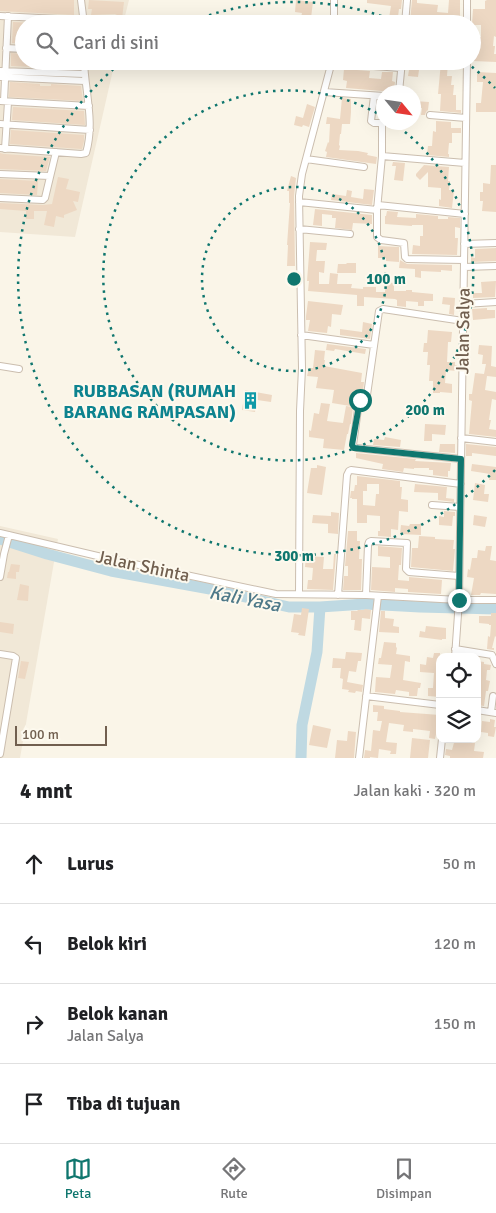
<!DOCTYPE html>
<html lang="id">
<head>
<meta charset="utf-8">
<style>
  body { margin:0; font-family:Signika,sans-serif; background:#f6f6f6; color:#202124 }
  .controls { position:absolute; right:15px; bottom:15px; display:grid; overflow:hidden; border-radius:10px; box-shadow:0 5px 20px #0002 }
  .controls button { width:45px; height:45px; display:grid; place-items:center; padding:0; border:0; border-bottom:1px solid #e0e0e0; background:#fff; color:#202124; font:25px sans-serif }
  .compass { position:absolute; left:376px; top:85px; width:45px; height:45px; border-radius:50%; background:#fff; box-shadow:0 5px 20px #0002; rotate:119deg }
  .scale { position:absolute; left:15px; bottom:12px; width:92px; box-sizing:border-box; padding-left:5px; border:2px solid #715f4f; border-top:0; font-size:14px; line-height:18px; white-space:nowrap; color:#715f4f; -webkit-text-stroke:4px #fdf9ee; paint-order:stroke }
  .stop { position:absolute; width:15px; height:15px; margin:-11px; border:4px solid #0f766e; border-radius:50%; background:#fff }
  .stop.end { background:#0f766e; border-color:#fff; box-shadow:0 1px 5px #0008 }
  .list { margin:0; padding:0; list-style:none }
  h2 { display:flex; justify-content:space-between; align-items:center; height:65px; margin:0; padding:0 20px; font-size:21px }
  h2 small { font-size:16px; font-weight:400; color:#757577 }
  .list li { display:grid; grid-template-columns:32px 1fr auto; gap:15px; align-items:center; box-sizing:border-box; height:80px; padding:0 20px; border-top:1px solid #e0e0e0 }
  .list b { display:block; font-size:19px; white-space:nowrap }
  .list p { margin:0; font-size:16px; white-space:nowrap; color:#757577 }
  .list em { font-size:16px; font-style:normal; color:#757577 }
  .icon { flex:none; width:28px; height:28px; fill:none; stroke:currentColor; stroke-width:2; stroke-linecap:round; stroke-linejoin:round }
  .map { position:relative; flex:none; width:496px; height:758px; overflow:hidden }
  .search { position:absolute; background:#fff; box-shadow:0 5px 20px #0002; left:15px; right:15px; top:15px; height:55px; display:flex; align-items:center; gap:12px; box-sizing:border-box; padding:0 18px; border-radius:28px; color:#757577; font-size:19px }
  .sheet { height:385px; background:#fff }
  nav { display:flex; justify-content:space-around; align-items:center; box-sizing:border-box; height:70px; border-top:1px solid #e0e0e0; background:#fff; font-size:14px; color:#757577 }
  nav a { display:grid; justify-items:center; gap:2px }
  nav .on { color:#0f766e }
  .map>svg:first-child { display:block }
</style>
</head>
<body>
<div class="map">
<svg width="496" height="758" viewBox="0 0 496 758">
  <rect width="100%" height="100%" fill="#faf5e8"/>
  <!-- residential -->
  <path fill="#f1e8d7" d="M0,0H129L123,24H24V61H115L75,237L0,232Z
    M0,526L58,539L20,758H0Z"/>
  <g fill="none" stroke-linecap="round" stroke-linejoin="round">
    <!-- river -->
    <path stroke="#bfd9e2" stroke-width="11" d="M0,539L47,554L111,571L210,589L289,607H320L365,604L420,607L496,609
      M301,758L302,725L317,652L320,607"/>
  </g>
  <!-- building -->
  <path fill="#edd8c3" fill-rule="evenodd" d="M0,0H74V15L0,11Z
    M89,0L124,2L122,19H120L119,16L115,14L91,15L92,9H88Z
    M296,0L313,2L311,18L301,17L302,13L295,12Z
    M367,0H402L401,9H399L397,24H388L391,6L367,3Z
    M412,0H417V3L438,5L437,12L448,13L449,0H460V24L436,22V24L410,22Z
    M487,0H496V37L494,36L493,46H495L494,54H496V62L473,61L475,45H477V37H481V25H472L473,9H485V1Z
    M13,22L53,24H24V44L12,43Z
    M11,53L24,54V61H79V69L11,66Z
    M89,61H116L117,63L90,70Z
    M411,61H421L420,70H419L418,77L408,76L409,70H411Z
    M441,62H448L447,76H452L451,85H454L453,95H456V110H461V113L440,111L441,94H438Z
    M344,69L370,71L369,78L381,79L382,72H393L392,81L395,82L394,92L346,88L347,81L343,80Z
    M477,72L496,73V112H476V103H481L483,82H477Z
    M10,82L40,84V86H51V84L81,86L83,101L9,97Z
    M342,98L351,99V112L350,124H342L341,134H340L339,145L340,146L339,150L358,151L368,153L367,155L377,157L376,164L326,157L327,152L325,151L328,142L329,143L330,124H326L327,117L340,119Z
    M414,101L429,102L428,110L426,112L425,115H421L422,108L414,107Z
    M307,104L315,107L309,127L303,125L302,127L294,125L296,116L303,118Z
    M13,107L84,111L85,125L12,120Z
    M436,121L451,122V128H461V133H452V143H449L448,154H449V157L427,155L428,146H432L433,131L436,132Z
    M11,130L84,135V141L82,149H81L10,144Z
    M0,153L4,154L50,157L46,171L0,169Z
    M393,162L405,163L403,181L394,180L396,166H392Z
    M424,165L449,167L448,181H450L449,190H454L452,208L439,206V199L441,200V188L428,187V172L420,180L416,176V174Z
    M491,165H496V212L482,211L483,201H480V192H483V183L490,184Z
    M291,176L296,178L294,196L295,266H287L288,245H287L290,203H289V191H287Z
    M58,177L69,179L66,189L80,192L78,202L73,201L77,210L64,215V218L56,216L54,227L44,225L47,211H34V219H26V211L0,209V203L43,205L52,204Z
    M0,179L38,181L37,195L0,193Z
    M364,189L374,190L372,205L331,200L332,194L346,196L347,190L352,191L351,197L363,199Z
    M315,209L372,215V224L353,223L352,230L335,228L336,218H332V215L322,214V226L313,225Z
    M387,211L398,212L397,217L416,218V214L438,216V219H448V217L460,218V228L455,227V238H458L457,255L412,254L413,245L420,246V236H423V225H412V226L385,224V216H386Z
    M310,242L327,243L326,250H317L316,261H325L324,273L319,272V284H329L330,273L338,274L337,284H352L351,288L363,289V287H376V292H385L386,282L394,283V291H406V290H412V292L433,294V301H424V306H418V302L406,301V307L397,306V300L395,299L364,297V306H357V295L308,291L309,281H307Z
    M378,246L399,247V262L386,261V258H378Z
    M496,248V261L471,262V257L475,258V249Z
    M400,260L407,264L452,265V271L441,270V272L421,271V278L415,277V269L399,268Z
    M347,263H356V273H337L338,264H346Z
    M496,281L495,297L473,298V293H482L481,282Z
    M443,297L455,298L454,315L449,314L450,305L442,304Z
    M308,301L343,305L341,315L332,314L331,327L328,326L327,333L308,331L310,320H306V316Z
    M487,308V310H495V318L473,320L472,309Z
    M363,322L372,324L370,339L340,335V329L362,332Z
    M428,330L452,332L451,342H448L447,362H455V365H457V371L446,370L445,383L452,384V393L440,392V393H433V381H429L430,365H427L428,352H423L424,343H427Z
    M327,344L366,349L365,354L335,349L334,351L326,350Z
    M479,345L492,346L491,366L496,367V377L487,376L485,390L496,392V400L492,399L489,420H491L489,429L496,430V437L469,434L472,401L469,400V394H472L475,373L484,374L486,364H482L483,355L478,354Z
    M315,350L325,351L324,360H325L324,366L362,373L361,382H364L363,391L358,390L357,397H351L350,406L332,403L334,390L316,388L318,377L307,376L309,368H313Z
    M245,390L272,395L271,402L257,400L255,412L242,410Z
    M321,403L330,404L327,421L343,423L346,406L353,407L351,424H350L348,434H347L344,450L323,448L324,439L309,437V430L311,431L314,413L319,414Z
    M425,424L446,425L445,435L432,434V441H424Z
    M385,437L401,440L400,447L373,445L374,439L384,440Z
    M440,444H455V453L439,452Z
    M466,444L496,447V456L472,453V456H466Z
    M356,453L416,459L415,461L451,463L450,471H448V477L433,475V470H429V468H414V469L404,468L403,472L382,469L383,464L356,458Z
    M472,464L496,467V480H489L490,474L471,471Z
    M317,465L326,467L322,495L307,493L311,468H317Z
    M357,476L400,481V487H402L401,499L408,500V512L399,511L398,530L391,529V537L378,536V531H380V516L367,515V523H357V499H352V498H350L351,491H354L355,485H357ZM367,484H379V494H376L375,506L363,505V491H367Z
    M475,483L485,485L484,494H489L488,502L473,500Z
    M415,484L447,487L446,498L454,499V502L438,500V493L414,492Z
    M444,511L455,512V516H453L452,526L439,525V516L444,517Z
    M331,512L339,513L338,534L328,533V524L312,523L313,515L331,516Z
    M474,515L487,517L485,527L473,525Z
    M410,524H421V535L400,534L401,525L409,526Z
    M348,531H357V541H360L359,559H362L361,590H343L344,576H348V566H345Z
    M419,536L435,537V539L454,540L453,549H455L453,571L411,567L412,548H418Z
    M378,546L402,548L401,565H399L398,580L409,581V577L442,580L441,594L408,592V589L395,588V592L371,590L372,567L390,568V557L378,556Z
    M486,546H492L490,560L496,561V594L481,593L480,595H471L474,578L467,577L468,569L470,570L472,558H477L478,550L485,551Z
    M334,554H336L333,590L307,589L308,580H312L313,568L305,567L306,556L324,557L323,569H333Z
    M11,564L20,565L19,572H16V579L7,578L8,572H9Z
    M20,584L29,586L28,601L17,600Z
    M302,608L309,609L305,636L298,635L299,633L291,632L294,614L301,615Z
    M365,609L371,610L370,619L362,618L361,631L354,630L355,620H351V611H357L358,610H364Z
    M381,611H385V618L394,619L393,626L399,627V633L379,632Z
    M491,613H496V637L495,636L492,648H494V650L487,649L488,636L490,637L491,625H489V624L479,623V616H491Z
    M0,622L14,624L13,634L0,632Z
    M426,626L446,628V639H442V640L419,637L420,631L425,632Z
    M384,642L396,643V647L397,648L396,654L410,656V662L405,661L403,680L421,683L420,688H418L417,696H409V692L396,690L395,694L375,692L376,677L390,678L392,665L378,664L379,658H381Z
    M346,652L362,653L361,661H358L356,672L349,671L347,682L363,685L362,692L356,691L355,693L348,692L349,690L342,689L343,679L340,678L341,668H332L333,658L345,659Z
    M434,653H440V697L428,696V688H433L434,673L420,672V664L426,665L427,657L433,658Z
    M21,661L29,662L25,679L18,678Z
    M477,661L484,662V664L491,665L490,670H487L486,680L490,681L488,691H486L484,706L477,705V692L480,679L479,678V676H477Z
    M373,705L384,706V709L400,711V712L440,715V725H438L435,739L429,738L430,731L413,729V732L403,731L404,725L389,723L386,742L397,743L396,754H390L391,751L379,749L378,758L370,757V758H364L365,750L371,751L373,730L380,731L382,721H377L378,712H373Z
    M490,719L495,720L494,727H496L494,737L488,736V733L481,732L482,721L490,722Z
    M313,725L331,729L327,748L309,745Z
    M348,731L356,732L354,758H335L337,740L347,741Z
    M412,738L430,740L428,758H410Z
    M455,739H463V741L475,743L474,751L484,752L483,758H450V756L445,755L446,749L452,750Z"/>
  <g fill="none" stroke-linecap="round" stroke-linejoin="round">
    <defs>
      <path id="street" d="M81,0L84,24
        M334,0V24
        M0,16L77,20L115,19
        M405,24L407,0
        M467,24V0
        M6,48L24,49
        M332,63L401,68
        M0,71L84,74
        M0,77L85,81
        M324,92L384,96
        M399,92L402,61
        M374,96L371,121L374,123H381L382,125V156L377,210V237L381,240L404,243L405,257L407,259L464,260
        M0,101L89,106
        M4,101L8,16
        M430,115L466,118
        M0,124L90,130
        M0,148L81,154L86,153C95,122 85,92 84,61
        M5,149L8,102
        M382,156L465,163
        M306,159L364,167
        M0,174L50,176
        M0,198L43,200L45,198L56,152
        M299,202L377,210
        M378,205L465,214
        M299,229L350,234
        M464,244L496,243
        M464,267L496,266
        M464,304L496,302
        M301,335L374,345
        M0,366L19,369
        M461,438L496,442
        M461,459L357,448L354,447L353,445L359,402L367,395L379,311L383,309L463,321
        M432,505L460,507
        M0,533L106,558L276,594L366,595L459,600H496
        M0,577L4,554L9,535
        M299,594L300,411L302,368L299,196L302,174L332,61
        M338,595L347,475L349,471L351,470L461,484
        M366,595L368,545L369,542L371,541L407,543L406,569L409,572L459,576
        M455,649L492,655L496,664
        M0,654L13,656L16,658L0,754
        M455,657L459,600L467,61
        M366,696L440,705
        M477,710L496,713
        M491,712L493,696
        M359,758L378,596
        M440,758L442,739"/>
    </defs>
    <!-- street casing -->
    <use href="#street" stroke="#cbbeaf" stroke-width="8"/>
    <!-- street -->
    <use href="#street" stroke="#fff" stroke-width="6"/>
  </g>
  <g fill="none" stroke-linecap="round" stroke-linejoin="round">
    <!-- route -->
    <path stroke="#0f766e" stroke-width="6" d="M360,400L352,445L354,448L461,459L459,600"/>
  </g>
  <!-- distance rings -->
  <g fill="none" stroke="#0f766e" stroke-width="2.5" stroke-dasharray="2.5 5">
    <circle cx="294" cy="279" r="92"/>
    <path d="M393 123A185 185 0 1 1 382 116"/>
    <path d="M495 470A277 277 0 1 1 122 62M188 23A277 277 0 0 1 400 23M466 62A277 277 0 0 1 495 88"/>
  </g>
  <!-- icons -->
  <defs>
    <symbol id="building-bare" viewBox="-9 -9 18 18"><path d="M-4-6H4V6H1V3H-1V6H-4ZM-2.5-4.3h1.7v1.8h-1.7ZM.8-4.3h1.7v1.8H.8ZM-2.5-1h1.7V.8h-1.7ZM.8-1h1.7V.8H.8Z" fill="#0f9aa8" stroke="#fdf9ee" stroke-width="2.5" paint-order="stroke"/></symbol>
  </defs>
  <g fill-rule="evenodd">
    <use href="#building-bare" x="238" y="388" width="25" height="25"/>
  </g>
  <g text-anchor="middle" stroke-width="4" stroke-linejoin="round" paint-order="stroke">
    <!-- street labels -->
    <g font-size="18" fill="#715f4f" stroke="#fdf9ee">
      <text transform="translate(463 331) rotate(-89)" y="6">Jalan Salya</text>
      <text transform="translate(143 566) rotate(12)" y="6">Jalan Shinta</text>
    </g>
    <!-- culture labels -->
    <g font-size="18" font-weight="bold" fill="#0d838f" stroke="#fdf9ee" text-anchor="end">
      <text x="236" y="397">RUBBASAN (RUMAH<tspan x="236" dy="21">BARANG RAMPASAN)</tspan></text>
    </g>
    <!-- water labels -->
    <g font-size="19" font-style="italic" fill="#4e7989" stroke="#fdf9ee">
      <text transform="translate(245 598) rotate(11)" y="7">Kali Yasa</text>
    </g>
  </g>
  <circle cx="294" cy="279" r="8" fill="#0f766e" stroke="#fdf9ee" stroke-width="2.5"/>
  <g font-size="15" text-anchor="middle" font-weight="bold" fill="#0f766e" stroke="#fdf9ee" stroke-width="4" stroke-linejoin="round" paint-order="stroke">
    <text x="386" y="284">100 m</text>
    <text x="425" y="415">200 m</text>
    <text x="294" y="561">300 m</text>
  </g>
</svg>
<div class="controls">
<button><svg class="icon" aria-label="locate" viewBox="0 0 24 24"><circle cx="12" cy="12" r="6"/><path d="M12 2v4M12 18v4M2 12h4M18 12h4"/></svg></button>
<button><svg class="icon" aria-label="layers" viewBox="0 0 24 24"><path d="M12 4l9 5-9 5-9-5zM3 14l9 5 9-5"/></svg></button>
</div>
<svg class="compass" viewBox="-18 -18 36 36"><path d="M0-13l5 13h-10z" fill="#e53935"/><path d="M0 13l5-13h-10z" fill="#757577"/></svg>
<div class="scale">100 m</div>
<div class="stop" style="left:360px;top:400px"></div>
<div class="stop end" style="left:459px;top:600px"></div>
<div class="search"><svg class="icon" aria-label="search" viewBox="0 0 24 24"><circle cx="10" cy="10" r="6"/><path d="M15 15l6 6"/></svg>Cari di sini</div>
</div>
<section class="sheet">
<h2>4 mnt<small>Jalan kaki · 320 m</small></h2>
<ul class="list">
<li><svg class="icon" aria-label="ahead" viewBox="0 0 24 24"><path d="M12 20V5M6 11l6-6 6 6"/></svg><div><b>Lurus</b></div><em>50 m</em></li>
<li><svg class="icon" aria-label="left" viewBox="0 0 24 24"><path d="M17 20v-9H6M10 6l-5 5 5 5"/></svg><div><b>Belok kiri</b></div><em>120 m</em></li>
<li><svg class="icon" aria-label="right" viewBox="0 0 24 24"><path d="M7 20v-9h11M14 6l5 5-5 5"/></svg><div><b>Belok kanan</b><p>Jalan Salya</p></div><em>150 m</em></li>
<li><svg class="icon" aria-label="arrive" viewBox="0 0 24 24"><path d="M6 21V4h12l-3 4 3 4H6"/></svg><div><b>Tiba di tujuan</b></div></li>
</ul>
</section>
<nav>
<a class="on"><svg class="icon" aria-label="map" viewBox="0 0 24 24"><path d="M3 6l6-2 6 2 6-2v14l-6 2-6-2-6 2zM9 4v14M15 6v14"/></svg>Peta</a>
<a><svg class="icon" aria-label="directions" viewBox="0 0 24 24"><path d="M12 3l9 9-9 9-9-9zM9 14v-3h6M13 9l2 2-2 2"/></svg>Rute</a>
<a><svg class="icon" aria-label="saved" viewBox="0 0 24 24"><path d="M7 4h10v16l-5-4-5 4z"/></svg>Disimpan</a>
</nav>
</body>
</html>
